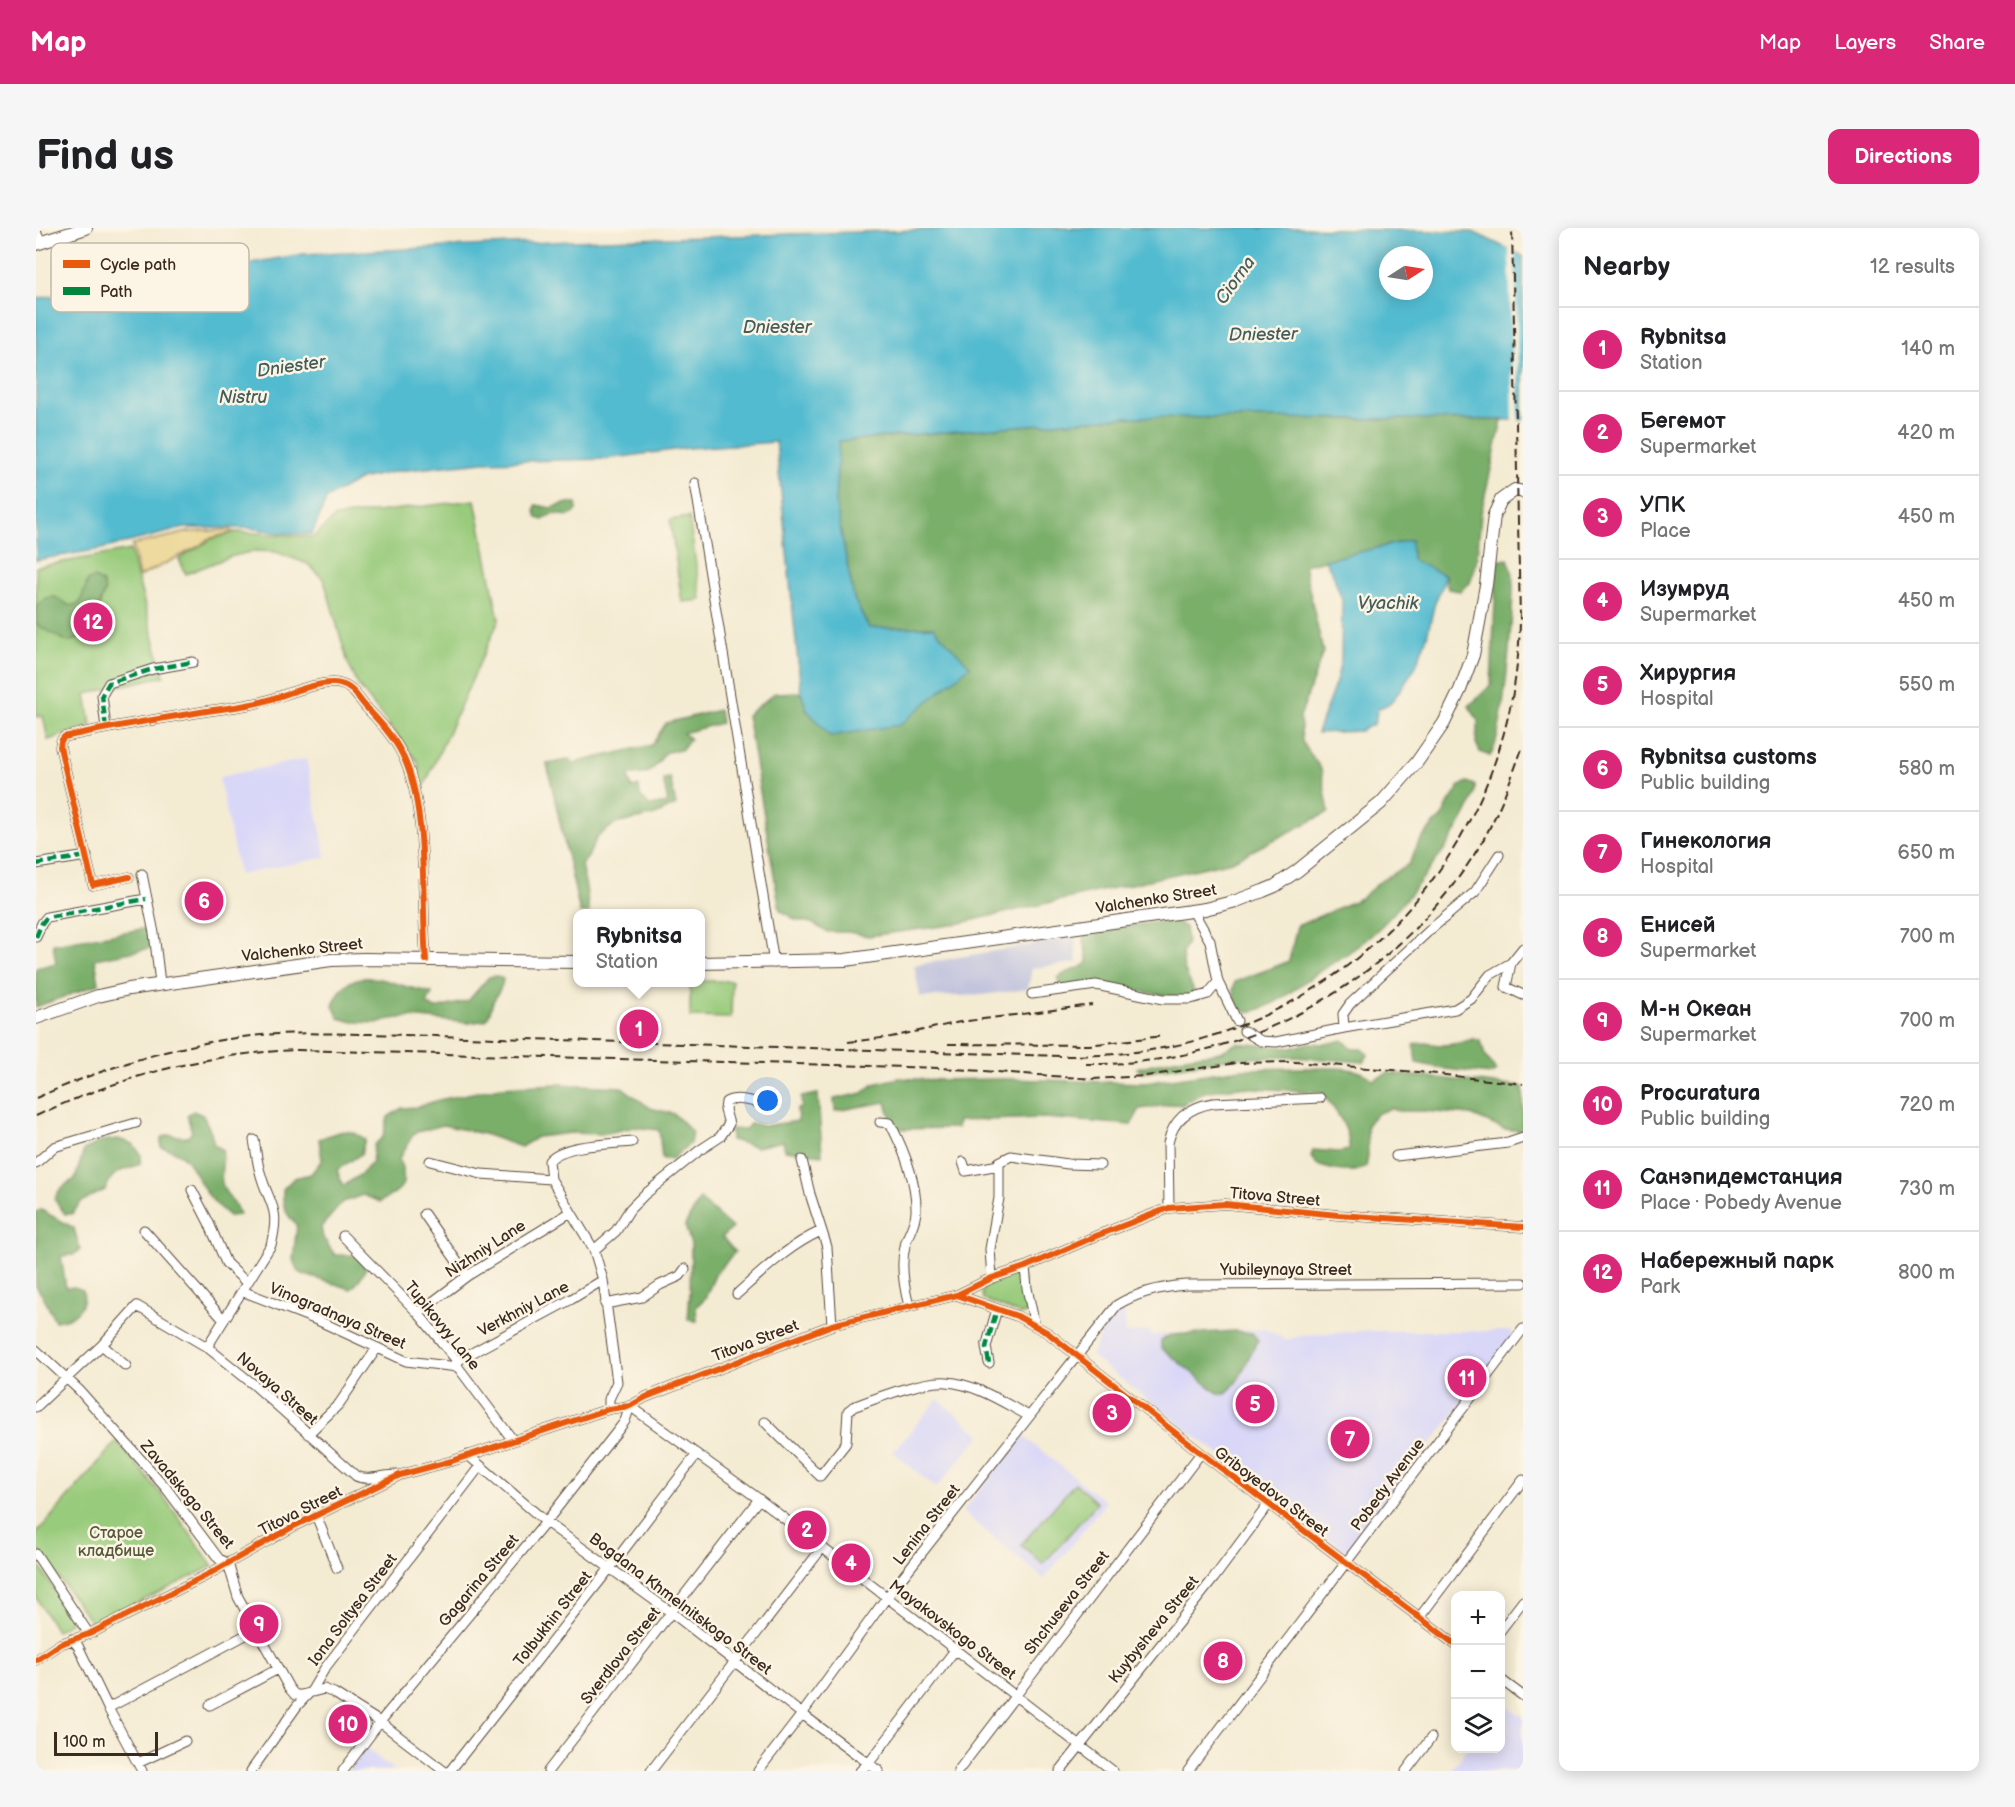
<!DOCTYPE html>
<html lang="en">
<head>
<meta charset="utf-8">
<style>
  body { margin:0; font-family:"Balsamiq Sans",sans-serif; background:#f6f6f6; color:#202124 }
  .controls { position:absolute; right:18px; bottom:18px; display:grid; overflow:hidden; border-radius:12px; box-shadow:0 3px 15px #0003 }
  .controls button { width:54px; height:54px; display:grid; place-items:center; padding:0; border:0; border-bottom:2px solid #e0e0e0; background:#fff; color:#202124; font:30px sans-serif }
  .compass { position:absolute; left:1343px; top:18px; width:54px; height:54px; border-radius:50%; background:#fff; box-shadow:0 3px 15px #0003; rotate:78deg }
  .scale { position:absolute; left:18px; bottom:15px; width:104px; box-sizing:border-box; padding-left:6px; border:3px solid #3b2a1e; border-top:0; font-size:16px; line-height:21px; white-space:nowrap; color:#3b2a1e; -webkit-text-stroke:4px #fcf5e5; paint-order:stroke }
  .you { position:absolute; left:732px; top:873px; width:21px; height:21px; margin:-15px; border:4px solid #fff; border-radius:50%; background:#1a73e8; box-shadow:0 0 0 9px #1a73e833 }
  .badge { display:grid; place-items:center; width:39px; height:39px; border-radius:50%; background:#db2777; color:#fff; font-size:20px; font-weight:700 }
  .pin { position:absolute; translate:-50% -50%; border:3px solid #fff; box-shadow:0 2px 6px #0006 }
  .popup { position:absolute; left:537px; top:681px; width:132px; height:78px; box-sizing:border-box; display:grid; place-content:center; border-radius:12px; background:#fff; filter:drop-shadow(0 2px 4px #0005); font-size:20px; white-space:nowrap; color:#757577 }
  .popup b { font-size:22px; color:#202124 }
  .popup::after { content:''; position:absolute; left:50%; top:100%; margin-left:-12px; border:12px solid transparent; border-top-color:#fff }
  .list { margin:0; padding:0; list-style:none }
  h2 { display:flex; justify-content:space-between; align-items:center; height:78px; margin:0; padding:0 24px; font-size:26px }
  h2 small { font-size:20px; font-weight:400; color:#757577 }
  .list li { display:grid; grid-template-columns:39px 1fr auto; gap:18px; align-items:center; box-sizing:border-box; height:84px; padding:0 24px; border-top:2px solid #e0e0e0 }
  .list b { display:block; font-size:22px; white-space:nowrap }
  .list p { margin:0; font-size:20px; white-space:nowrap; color:#757577 }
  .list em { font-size:20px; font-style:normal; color:#757577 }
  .icon { flex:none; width:33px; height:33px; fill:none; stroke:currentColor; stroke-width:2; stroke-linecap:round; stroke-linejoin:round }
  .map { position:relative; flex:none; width:1487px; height:1543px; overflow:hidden; border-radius:12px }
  header { display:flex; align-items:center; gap:36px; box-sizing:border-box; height:84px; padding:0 30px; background:#db2777; color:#fff }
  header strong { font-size:28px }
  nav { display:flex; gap:33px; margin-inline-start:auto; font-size:21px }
  .intro { display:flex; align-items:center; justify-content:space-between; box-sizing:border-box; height:144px; padding:0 36px }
  h1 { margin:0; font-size:42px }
  .button { padding:15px 27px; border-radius:12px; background:#db2777; color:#fff; font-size:21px; font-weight:700 }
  main { display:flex; gap:36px; padding:0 36px }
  aside { flex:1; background:#fff; border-radius:12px; box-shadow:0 3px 15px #0003 }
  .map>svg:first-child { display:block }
</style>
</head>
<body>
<header>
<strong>Map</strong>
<nav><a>Map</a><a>Layers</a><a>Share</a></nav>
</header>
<div class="intro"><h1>Find us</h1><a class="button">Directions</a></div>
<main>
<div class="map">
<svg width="1487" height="1543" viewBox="0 0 1487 1543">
  <rect width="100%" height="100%" fill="#fcf5e5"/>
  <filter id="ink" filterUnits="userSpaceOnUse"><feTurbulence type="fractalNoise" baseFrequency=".0167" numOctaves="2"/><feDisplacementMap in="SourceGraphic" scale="12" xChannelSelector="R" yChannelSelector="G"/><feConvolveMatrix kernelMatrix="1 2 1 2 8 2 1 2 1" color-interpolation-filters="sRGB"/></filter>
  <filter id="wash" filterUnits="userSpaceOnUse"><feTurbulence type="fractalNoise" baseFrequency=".008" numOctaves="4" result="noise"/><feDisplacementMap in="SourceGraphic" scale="24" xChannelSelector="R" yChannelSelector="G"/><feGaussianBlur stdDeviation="1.35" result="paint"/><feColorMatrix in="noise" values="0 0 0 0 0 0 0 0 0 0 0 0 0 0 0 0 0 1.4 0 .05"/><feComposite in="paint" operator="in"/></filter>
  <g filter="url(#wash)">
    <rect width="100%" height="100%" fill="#f4ebd3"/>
    <!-- built -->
    <path fill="#d9d7f8" d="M270,531L290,629L203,647L183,549Z
      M1089,1080V1106L1114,1102L1115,1107L1230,1101L1250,1112L1268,1107L1329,1103H1474L1479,1109L1358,1262L1312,1325L1055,1128L1068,1099L1079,1084Z
      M902,1171L945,1207L900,1260L857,1224Z
      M987,1208L1070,1274L1008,1351L926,1284Z
      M1465,1473L1487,1489V1543H1415L1431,1521L1464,1520Z
      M330,1520L359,1543H312Z"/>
    <!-- industrial -->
    <path fill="#c0c2dd" d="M1039,709L1041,735L996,740L992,761L946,767L884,769L878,737Z"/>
    <!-- green -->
    <path fill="#99cb7b" stroke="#6a7a4c" stroke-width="1.5" d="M439,272L463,392L386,563L382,534L322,457L312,435L288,352L272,336L240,324L219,323L193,329L150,346L143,331L175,311L200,304L278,309L299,289Z
      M653,289L665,372L646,374L634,292Z
      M94,322L128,448L50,466L55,498L12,512L7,488L0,489V339Z
      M665,753H696L695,790L654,789V755L664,754Z
      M978,1047H984L987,1050L990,1086H983L947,1071L946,1065L949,1058Z
      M81,1213L130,1272L177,1338L57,1397L0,1319V1306Z
      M1039,1255L1061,1275L1007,1336L985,1317Z
      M0,1333L38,1392L20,1403L0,1369Z"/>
    <!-- forest -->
    <path fill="#7aaf6b" stroke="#5a6c44" stroke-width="1.5" d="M1090,189L1466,192L1445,285L1441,331L1434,355L1424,363L1412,361L1409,347L1376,332L1375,312L1268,337L1287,424L1264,489L1266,514L1285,541L1293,584L1196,633L916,697L832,708L812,704H791L776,695L760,692L744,682L711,487L739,465L765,464L771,483L897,399L833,400L818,371L799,273L803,213Z
      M532,275H540L541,282C530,296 522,278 507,292L501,290L499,283L500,277L515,280Z
      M1472,331C1474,337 1477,343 1477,349C1478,376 1468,511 1454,528L1444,524L1440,515L1442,492L1433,478L1455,457L1461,333Z
      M58,350L66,354L69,362L61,384L59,401L45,410L32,414L4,399L0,394V378L11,370L19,369L34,378L44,375L52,352Z
      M683,482L685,495L647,505L654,511L645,522L630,524C616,542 617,547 592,547L596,560L603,558L604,567L613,578L632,575L627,551L634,550L640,577L619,587L579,596L561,609L552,629L545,637L550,659L553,685H544L511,536L535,531L537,535L616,517L630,495Z
      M1431,554L1439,557C1443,586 1363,683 1340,703C1323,719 1304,731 1284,743C1262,757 1244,776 1218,783C1211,785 1207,783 1201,779L1197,762L1199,754C1217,746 1236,741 1253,733L1261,698L1325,670L1346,652L1373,636L1382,616L1397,597L1407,588L1410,579L1424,558Z
      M1123,694H1140L1149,699L1151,714L1146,726L1148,741L1158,763L1155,771L1060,757L1026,762L1022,750C1033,741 1043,742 1052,735L1048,712L1050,707L1075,700Z
      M112,700L116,720L59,731L63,756L0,779V740L20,735L17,716Z
      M460,748L467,751C466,762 461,765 457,774C454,781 455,786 450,792L433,795L374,789L354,791L345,795L317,794L303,790L297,778C310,740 338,748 368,758C377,761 387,762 396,765L391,776L399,781L432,773L453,749Z
      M1437,811L1445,813L1449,829L1455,835L1460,843L1455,846L1409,841L1380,835L1378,817C1389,812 1397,818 1407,817C1417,817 1428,814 1437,811Z
      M1307,812L1316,821H1328L1332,827L1328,834L1258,829L1197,830L1105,844L1101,840L1143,830L1185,824L1201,815L1256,820L1272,815L1290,816Z
      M1271,840C1293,841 1321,836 1337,852L1352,845L1487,859V903L1467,901L1435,887L1388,883H1363L1355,880L1340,886L1331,897L1332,928L1330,939C1315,947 1297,942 1281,937L1275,929L1277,922L1302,924L1313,922C1315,900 1298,880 1285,864L1200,859L1168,864L1146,877L1140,876L1104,881L1095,897L1009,890L922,893L921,900L858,901L850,874L799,883L798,871L827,865L838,856L863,850L896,852L971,851L1108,855L1205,841Z
      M522,856L586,859L614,880L638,886L656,904L654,915L636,931H626L623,902L599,899L566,906L534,905L501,909L485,919L448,906L407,897L378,905L363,931C373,958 367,960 344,974L327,967L307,974L285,999L287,1010L299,1027H315L324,1030L330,1040L322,1054L315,1061C297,1055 279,1051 262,1044L257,1032L261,997C249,986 246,977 247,961L258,950L275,946L286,932L283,911C303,904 310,898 329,911L325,926L301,942L307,958L324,947L336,935L338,917L347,909L352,889L366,880L381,879L403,872L465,859Z
      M782,866L786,927L749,922L747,913L720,919L695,912V901L709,902L715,895L727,898L762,893L761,881L766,880L765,869Z
      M157,883L167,887L175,904L178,917L186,921C189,934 182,946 187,959C191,969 201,975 203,987L193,988C182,979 172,969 165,956C153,935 151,925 125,919V910L132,907L152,909L156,904L151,887Z
      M82,911L97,916L105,927L104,936C85,944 77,941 69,962L45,974L36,986H29L19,972C21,961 29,957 39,951L48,922L66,913Z
      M664,971L696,1000L686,1009L699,1024L680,1045L669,1070L660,1079L661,1093L652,1092L654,1065L655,1016L649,997Z
      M5,982L38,1000L44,1022L37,1027L25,1028L30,1060L38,1059L47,1062C51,1081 35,1092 19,1093L8,1070L0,1058V984Z
      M1199,1103L1216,1105L1222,1112C1210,1130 1207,1154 1188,1166L1182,1165L1125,1120V1112L1134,1107Z"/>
    <!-- sand -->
    <path fill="#eeda9e" stroke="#94825e" stroke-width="1.5" d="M195,302L197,304L172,311L163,318L103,349L96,317L153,304Z"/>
    <!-- water -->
    <path fill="#52bbd0" stroke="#467277" stroke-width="1.5" fill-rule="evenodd" d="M948,0H1257L1437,4L1487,28V192L1090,189L803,213L799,273L818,371L833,400L897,399L934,438L864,497L794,508L771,482L765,464L740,214L652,220L570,231L447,234L362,243L324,251L291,270L276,306L245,305L214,300H148L65,321L0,332V71L268,26L536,13ZM1352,27H1388V63H1352Z
      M1375,312L1376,332L1409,347L1407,357L1399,374L1391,408L1380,438L1356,474L1342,481L1338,496L1324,503L1281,505L1300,454L1305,433L1306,372L1297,346L1289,332Z"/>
    <!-- pier -->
    <path fill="#f4ebd3" d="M1473,17L1479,20L1483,195H1477Z"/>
  </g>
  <g filter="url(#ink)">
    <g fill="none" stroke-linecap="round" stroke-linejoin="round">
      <defs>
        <path id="minor" d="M0,3L4,14
          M659,255L738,735
          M70,500L66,467L73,455L117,441L157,434
          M0,636L51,628
          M106,646L118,705L124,755
          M93,649L57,657L24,519L25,513L28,509C76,498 123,491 171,483C190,480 211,478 229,473C247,468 286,451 304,456C317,459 322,470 330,479C343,493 358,509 366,526C393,580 385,672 390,732
          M1157,683L1174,713L1182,754L1201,793
          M0,709L6,695L11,689L110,671
          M1475,735L1470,759L1487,767
          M996,766L1060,757L1127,771H1155L1172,766L1182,754
          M1308,800L1307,786L1314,776L1395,701L1439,664L1463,627
          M1208,803L1225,813L1240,814L1308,800L1419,781L1435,771L1454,747L1475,735L1487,720
          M844,894L854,895C868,922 881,953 880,983C880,995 871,1007 869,1018C864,1038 868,1059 873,1078
          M1360,928L1472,915L1487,910
          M766,932L774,966L791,1019L796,1097
          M394,933L445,946L515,951
          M927,934L930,943L963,937
          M0,935L18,919L100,895
          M156,962L173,995L190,1035L211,1055
          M1133,980L1132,915C1137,891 1154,879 1177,875L1284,870
          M388,986L431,1048
          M108,1002L187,1091
          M307,1008L382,1085L421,1133L422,1139L476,1211
          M558,1022L580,1003L594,981L608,967L664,922L684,909L693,896L689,882L690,874C704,867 720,876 735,877
          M989,1039L991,1060L999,1098
          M956,1050L954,1021L963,970V934L975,928L1032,936L1064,937
          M206,1063L281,1092L370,1133L422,1139
          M701,1066C728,1042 752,1018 785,1003
          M921,1067L981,1088L1012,1105L1165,1225L1420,1417
          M569,1076L606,1069L624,1057L644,1048L649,1041
          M382,1085L431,1048L535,984
          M66,1117L90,1138
          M171,1119L235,1017C245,978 233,978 224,944C221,934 220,922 218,912
          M0,1122L43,1162L130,1260L183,1331L192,1335L202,1369L253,1460L259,1467H265L288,1461L298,1465L344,1494L408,1543
          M421,1133L534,1072L567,1052
          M953,1135L950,1119L961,1081
          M594,1178L723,1271L1077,1543
          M0,1179L66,1117L101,1078L171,1119L217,1156L320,1248C332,1254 348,1246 362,1247
          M573,1181V1171L581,1154L567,1052L558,1022L515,951L513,933C526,916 575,916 596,914
          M729,1194L784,1248L810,1215L812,1183L817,1179C841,1170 886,1152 911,1154C940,1156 968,1175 993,1188
          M272,1206L303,1176L341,1120
          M432,1227L510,1294L636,1385L766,1486L843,1543
          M280,1287L301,1340
          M0,1326L53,1406
          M1383,1390L1487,1252
          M1464,1403L1487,1373
          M36,1411L42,1418L72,1480L106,1543
          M0,1432L24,1416L53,1406L171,1347L260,1297L364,1247L416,1233L573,1181L594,1178L610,1169L796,1097L921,1067L956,1050L989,1039L1060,1008L1133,980L1189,976L1302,987L1487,999
          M1464,1451L1487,1468
          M174,1477L242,1441
          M72,1480L219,1402
          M102,1535L149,1513
          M215,1543L261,1478L276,1462L289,1440L444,1238
          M307,1543L344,1494L510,1294L583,1201L589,1193L594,1178
          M414,1543L574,1340L661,1226
          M512,1543L723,1271
          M615,1543L786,1320
          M722,1543L766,1486L851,1369L1081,1077C1102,1064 1126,1059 1150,1057L1487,1055
          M824,1543L833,1535L919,1422
          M922,1543L1165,1225
          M1024,1543L1178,1350L1232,1277
          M1152,1543L1487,1101
          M1370,1543L1395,1510"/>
        <path id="major" d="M0,16L50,0
          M664,735L809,732L1169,681L1200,673L1227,663L1239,658L1261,643L1345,575L1381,534L1408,495L1424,462L1437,427L1450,357L1458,287L1465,272L1479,262L1487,264
          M0,790L62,768L93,761L295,732L328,731L542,734"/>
      </defs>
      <!-- minor casing -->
      <use href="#minor" stroke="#574739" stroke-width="11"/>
      <!-- major casing -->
      <use href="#major" stroke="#574739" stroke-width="14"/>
      <!-- minor -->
      <use href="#minor" stroke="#fff" stroke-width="9"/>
      <!-- major -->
      <use href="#major" stroke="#fff" stroke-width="12"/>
      <!-- rail -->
      <path stroke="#3b2a1e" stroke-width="2" stroke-dasharray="9 4.5" stroke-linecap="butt" d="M812,814L855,809L924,794L1056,777
        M912,816L1053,817L1127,808
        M1050,836C1210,839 1364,752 1446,614C1463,584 1475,551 1487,518
        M0,870C72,838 147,814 226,807C263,804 300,806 337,806L1024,828C1074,828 1124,824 1172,809C1358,752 1481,585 1484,391L1476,0
        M0,888C83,849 170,825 262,822L905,840L1058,851L1109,848L1201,835L1260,834L1392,845L1487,856"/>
      <!-- quiet -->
      <path stroke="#00873e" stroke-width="4.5" stroke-dasharray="9 4.5" stroke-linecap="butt" d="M70,500L66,467L73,455L117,441L157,434
        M0,636L51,628
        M0,709L6,695L11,689L110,671
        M953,1135L950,1119L961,1081"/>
      <defs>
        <path id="cycleway" d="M93,649L57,657L24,519L25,513L28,509C76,498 123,491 171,483C190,480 211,478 229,473C247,468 286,451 304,456C317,459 322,470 330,479C343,493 358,509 366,526C393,580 385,672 390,732
          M921,1067L981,1088L1012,1105L1165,1225L1420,1417
          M0,1432L24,1416L53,1406L171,1347L260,1297L364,1247L416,1233L573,1181L594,1178L610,1169L796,1097L921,1067L956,1050L989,1039L1060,1008L1133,980L1189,976L1302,987L1487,999"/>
      </defs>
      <!-- cycleway casing -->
      <use href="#cycleway" stroke="#fcf5e5" stroke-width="10"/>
      <!-- cycleway -->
      <use href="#cycleway" stroke="#e8590c" stroke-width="6"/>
    </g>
  </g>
  <g text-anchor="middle" stroke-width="5" stroke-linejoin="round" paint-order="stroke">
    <!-- street labels -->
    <g font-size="16" fill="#3b2a1e" stroke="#fcf5e5">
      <text transform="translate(1120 670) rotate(-9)" y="6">Valchenko Street</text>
      <text transform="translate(266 721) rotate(-6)" y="6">Valchenko Street</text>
      <text transform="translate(1239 968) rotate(5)" y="6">Titova Street</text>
      <text transform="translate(449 1020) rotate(-33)" y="6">Nizhniy Lane</text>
      <text x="1250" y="1047">Yubileynaya Street</text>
      <text transform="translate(487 1080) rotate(-28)" y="6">Verkhniy Lane</text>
      <text transform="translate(302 1087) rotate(23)" y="6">Vinogradnaya Street</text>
      <text transform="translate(407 1097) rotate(51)" y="6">Tupikovyy Lane</text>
      <text transform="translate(719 1112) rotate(-21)" y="6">Titova Street</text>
      <text transform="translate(242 1160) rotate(41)" y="6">Novaya Street</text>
      <text transform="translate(1351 1256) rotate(-53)" y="6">Pobedy Avenue</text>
      <text transform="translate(1236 1263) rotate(37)" y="6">Griboyedova Street</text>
      <text transform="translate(152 1266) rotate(50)" y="6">Zavadskogo Street</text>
      <text transform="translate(264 1282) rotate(-27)" y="6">Titova Street</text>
      <text transform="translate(890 1296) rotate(-52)" y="6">Lenina Street</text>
      <text transform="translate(442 1352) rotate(-50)" y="6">Gagarina Street</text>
      <text transform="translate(1030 1374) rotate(-52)" y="6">Shchuseva Street</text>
      <text transform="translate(645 1375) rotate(37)" y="6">Bogdana Khmelnitskogo Street</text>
      <text transform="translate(316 1381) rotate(-53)" y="6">Iona Soltysa Street</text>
      <text transform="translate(516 1390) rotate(-52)" y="6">Tolbukhin Street</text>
      <text transform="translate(917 1401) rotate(37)" y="6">Mayakovskogo Street</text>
      <text transform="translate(1117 1401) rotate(-51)" y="6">Kuybysheva Street</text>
      <text transform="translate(584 1427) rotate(-52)" y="6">Sverdlova Street</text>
    </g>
    <!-- park labels -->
    <g font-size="16" fill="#575a3a" stroke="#fcf5e5">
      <text x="80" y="1310">Старое<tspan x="80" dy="18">кладбище</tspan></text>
    </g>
    <!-- water labels -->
    <g font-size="18" font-style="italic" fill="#435d5c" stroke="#fcf5e5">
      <text transform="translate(1199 52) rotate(-54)" y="6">Ciorna</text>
      <text x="741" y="105">Dniester</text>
      <text transform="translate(1227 106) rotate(-1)" y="6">Dniester</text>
      <text transform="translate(255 138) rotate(-8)" y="6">Dniester</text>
      <text x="207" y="175">Nistru</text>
      <text x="1352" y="381">Vyachik</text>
    </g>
  </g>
  <!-- legend -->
  <rect x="15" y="15" width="198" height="69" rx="9" fill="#fcf5e5" stroke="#c2b8a9" stroke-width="1.5"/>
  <rect x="27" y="32" width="27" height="8" fill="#e8590c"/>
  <rect x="27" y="59" width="27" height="8" fill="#00873e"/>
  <g font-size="16" fill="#3b2a1e">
    <text x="64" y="42">Cycle path</text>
    <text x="64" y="69">Path</text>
  </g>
</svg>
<div class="controls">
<button>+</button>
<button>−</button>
<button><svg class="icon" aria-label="layers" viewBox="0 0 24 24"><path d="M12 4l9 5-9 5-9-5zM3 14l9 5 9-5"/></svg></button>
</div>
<svg class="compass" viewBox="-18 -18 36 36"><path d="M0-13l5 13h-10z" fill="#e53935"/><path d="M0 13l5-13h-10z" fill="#757577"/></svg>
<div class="scale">100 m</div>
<div class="you"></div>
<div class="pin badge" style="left:603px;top:801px">1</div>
<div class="popup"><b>Rybnitsa</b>Station</div>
<div class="pin badge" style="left:771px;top:1302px">2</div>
<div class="pin badge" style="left:1076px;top:1185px">3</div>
<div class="pin badge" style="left:815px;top:1335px">4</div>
<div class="pin badge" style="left:1219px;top:1176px">5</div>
<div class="pin badge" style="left:168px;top:673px">6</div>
<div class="pin badge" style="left:1314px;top:1211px">7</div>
<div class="pin badge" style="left:1187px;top:1433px">8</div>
<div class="pin badge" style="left:223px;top:1396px">9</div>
<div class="pin badge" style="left:312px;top:1496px">10</div>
<div class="pin badge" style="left:1431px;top:1150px">11</div>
<div class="pin badge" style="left:57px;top:394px">12</div>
</div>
<aside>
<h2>Nearby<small>12 results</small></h2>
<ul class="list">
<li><span class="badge">1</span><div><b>Rybnitsa</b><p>Station</p></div><em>140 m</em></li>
<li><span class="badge">2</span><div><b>Бегемот</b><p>Supermarket</p></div><em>420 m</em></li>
<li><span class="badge">3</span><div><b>УПК</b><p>Place</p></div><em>450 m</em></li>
<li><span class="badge">4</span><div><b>Изумруд</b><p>Supermarket</p></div><em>450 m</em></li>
<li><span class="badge">5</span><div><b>Хирургия</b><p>Hospital</p></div><em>550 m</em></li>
<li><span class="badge">6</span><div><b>Rybnitsa customs</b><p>Public building</p></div><em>580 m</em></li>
<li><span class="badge">7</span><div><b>Гинекология</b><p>Hospital</p></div><em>650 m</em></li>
<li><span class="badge">8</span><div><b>Енисей</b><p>Supermarket</p></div><em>700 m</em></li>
<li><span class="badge">9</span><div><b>М-н Океан</b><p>Supermarket</p></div><em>700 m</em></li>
<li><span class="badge">10</span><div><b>Procuratura</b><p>Public building</p></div><em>720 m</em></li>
<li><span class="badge">11</span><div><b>Санэпидемстанция</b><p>Place · Pobedy Avenue</p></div><em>730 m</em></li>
<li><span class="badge">12</span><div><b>Набережный парк</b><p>Park</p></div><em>800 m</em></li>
</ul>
</aside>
</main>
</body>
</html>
